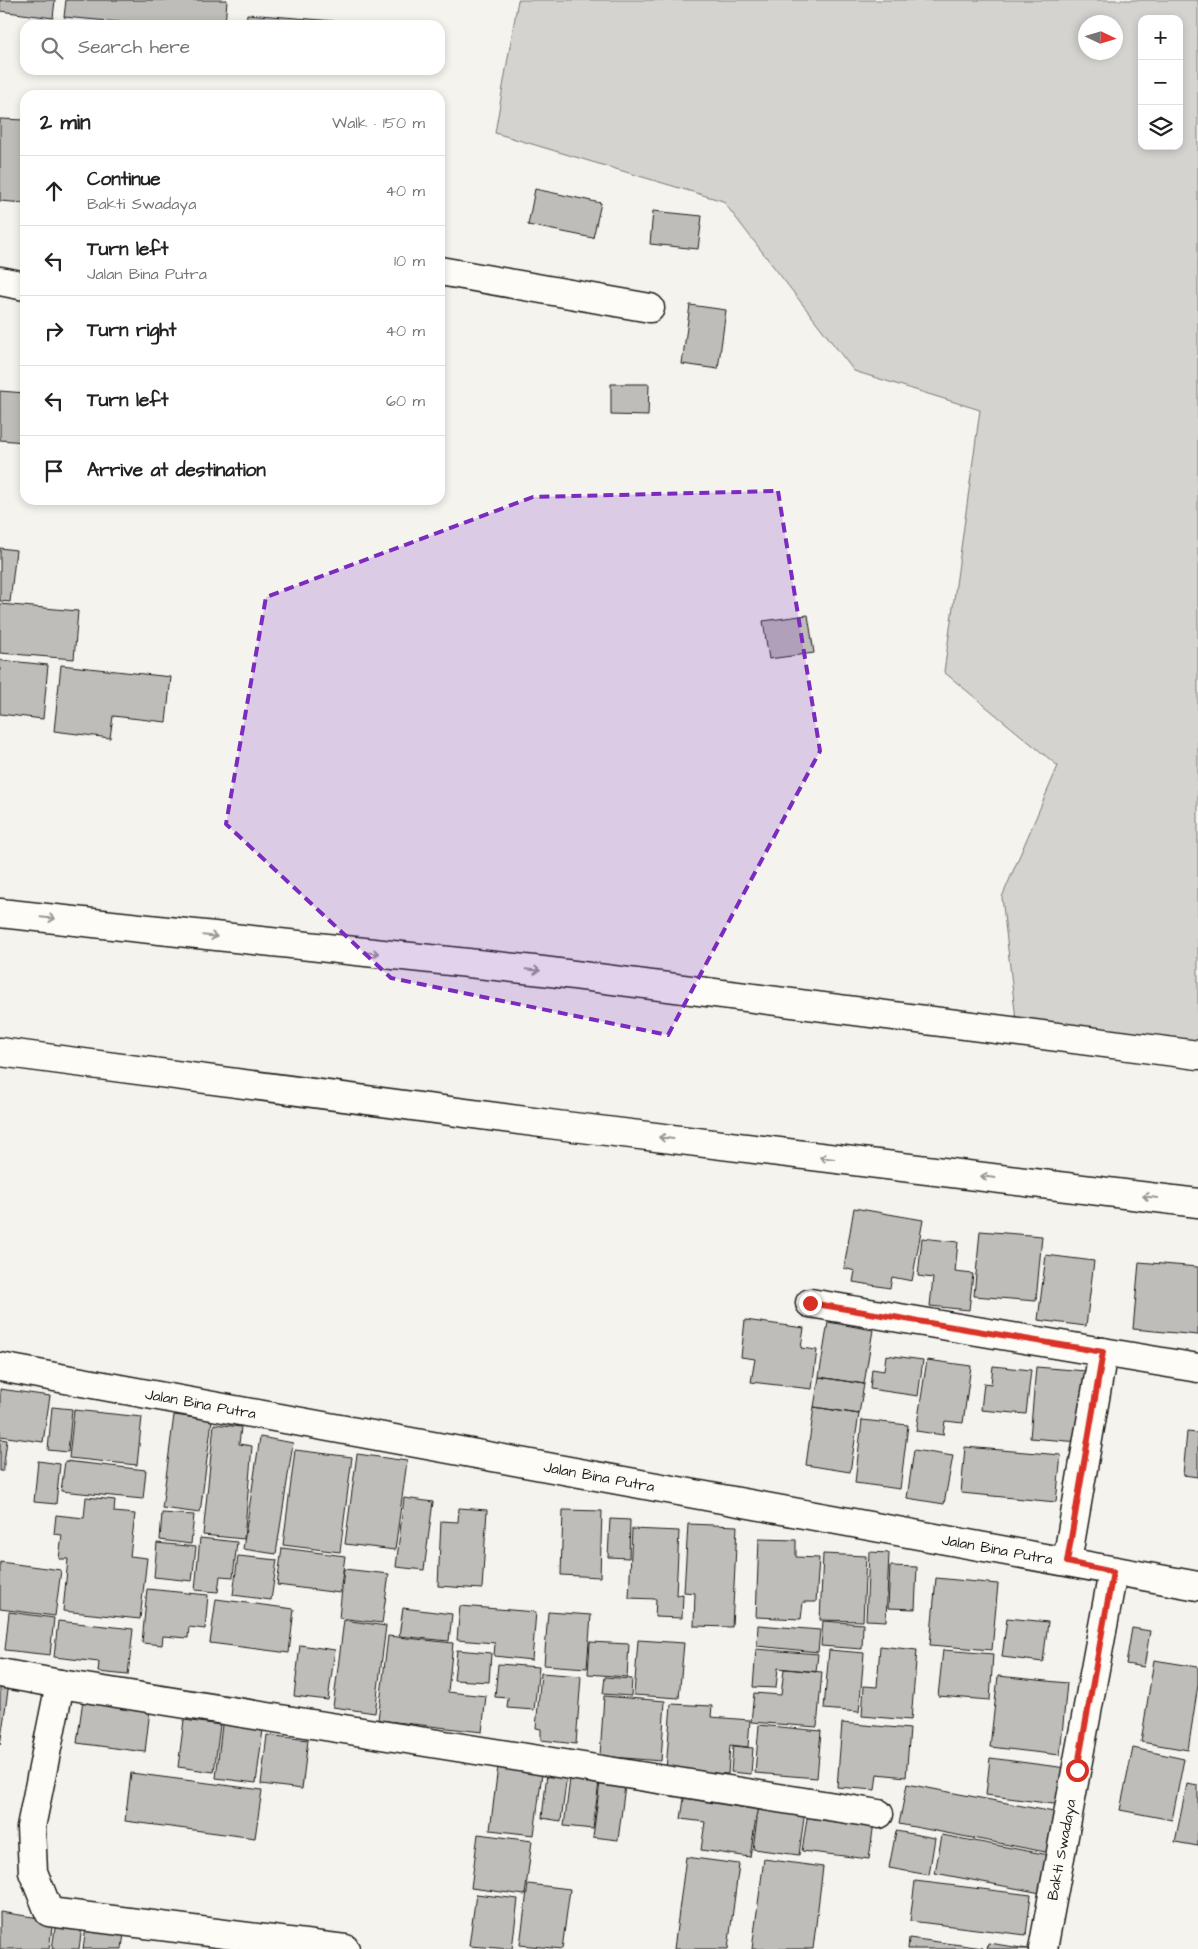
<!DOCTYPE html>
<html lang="en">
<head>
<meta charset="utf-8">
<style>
  body { margin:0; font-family:"Architects Daughter",sans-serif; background:#f6f6f6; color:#222 }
  .controls { position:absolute; right:15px; top:15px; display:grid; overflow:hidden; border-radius:10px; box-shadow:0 2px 8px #0003 }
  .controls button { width:45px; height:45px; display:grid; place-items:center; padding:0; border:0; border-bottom:1px solid #e0e0e0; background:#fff; color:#222; font:25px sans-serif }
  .compass { position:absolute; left:1078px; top:15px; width:45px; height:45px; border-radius:50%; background:#fff; box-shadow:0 2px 8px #0003; rotate:94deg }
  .stop { position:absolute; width:15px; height:15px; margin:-11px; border:4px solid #d93025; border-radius:50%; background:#fff }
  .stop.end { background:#d93025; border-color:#fff; box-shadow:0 1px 5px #0008 }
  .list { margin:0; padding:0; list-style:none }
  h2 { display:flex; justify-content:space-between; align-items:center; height:65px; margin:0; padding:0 20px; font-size:21px }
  h2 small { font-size:16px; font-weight:400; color:#767676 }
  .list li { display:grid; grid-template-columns:32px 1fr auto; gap:15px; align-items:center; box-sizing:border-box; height:70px; padding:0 20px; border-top:1px solid #e0e0e0 }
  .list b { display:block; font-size:19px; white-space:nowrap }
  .list p { margin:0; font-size:16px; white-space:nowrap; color:#767676 }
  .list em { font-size:16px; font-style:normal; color:#767676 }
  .icon { flex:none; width:28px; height:28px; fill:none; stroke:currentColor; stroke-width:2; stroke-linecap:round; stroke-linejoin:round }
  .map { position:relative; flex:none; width:1198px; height:1949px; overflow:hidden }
  .search { position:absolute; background:#fff; box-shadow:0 2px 8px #0003; left:20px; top:20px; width:425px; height:55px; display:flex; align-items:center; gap:12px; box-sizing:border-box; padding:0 18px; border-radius:15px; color:#767676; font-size:19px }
  .panel { position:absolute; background:#fff; box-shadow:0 2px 8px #0003; left:20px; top:90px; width:425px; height:415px; border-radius:15px }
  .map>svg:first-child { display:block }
</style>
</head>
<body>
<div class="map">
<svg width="1198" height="1949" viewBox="0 0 1198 1949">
  <rect width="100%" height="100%" fill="#f4f3ee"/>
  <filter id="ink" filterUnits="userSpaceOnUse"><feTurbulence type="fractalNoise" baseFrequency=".02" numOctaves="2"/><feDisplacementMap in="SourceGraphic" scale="10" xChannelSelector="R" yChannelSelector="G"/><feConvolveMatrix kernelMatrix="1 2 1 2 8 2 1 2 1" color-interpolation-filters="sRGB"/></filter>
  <g filter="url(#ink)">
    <!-- green -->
    <path fill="#d4d3cf" stroke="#787876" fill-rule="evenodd" d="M518,0H1198V1067L1018,1037L1002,897L1058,766L944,672L980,410L854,371L723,201L495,133ZM1142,19H1179V146H1142ZM1086,22H1116V52H1086Z"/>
    <!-- building -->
    <path fill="#bebdba" stroke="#1c1c1c" d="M0,0H55L53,18L0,11Z
      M66,0H227L225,25H152L64,17Z
      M247,14L334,21L333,25H246Z
      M0,119L25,120V203L0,201Z
      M535,189L601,203L593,238L528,225Z
      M653,211L702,216L698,249L650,244Z
      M690,305L726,310L718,369L682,364Z
      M611,384H649L648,416L611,415Z
      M0,391L25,393V442L0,440Z
      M0,548L16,550L10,602L0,601Z
      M0,604L78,611L74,659L0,653Z
      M808,615L814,653L769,659L763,621Z
      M0,660L48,665L43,719L0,714Z
      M61,665L171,677L166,722L113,716L110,738L54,731Z
      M854,1208L923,1220L912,1281L892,1277L890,1288L853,1282L855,1271L844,1268Z
      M980,1231L1042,1236L1036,1301L974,1296Z
      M922,1238L958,1242L955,1272L973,1274L969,1310L930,1306L933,1278L918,1276Z
      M1046,1255L1094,1261L1086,1326L1038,1320Z
      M1139,1262L1198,1267V1335L1133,1329Z
      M745,1320L804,1328L801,1348L817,1350L812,1389L751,1382L755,1359L741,1357Z
      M828,1322L873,1330L864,1384L819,1377Z
      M886,1355L923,1360L918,1396L870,1389L872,1369L884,1371Z
      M927,1360L971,1366L963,1423L945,1421L943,1435L916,1431Z
      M993,1366L1031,1370L1026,1414L981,1410L984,1383L991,1384Z
      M1036,1367L1086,1371L1080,1442L1030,1438Z
      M819,1377L864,1384L859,1414L814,1407Z
      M0,1389L50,1396L43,1442L0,1436Z
      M52,1407L72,1409L68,1452L48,1450Z
      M814,1407L859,1414L850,1472L806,1465Z
      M74,1410L142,1417L137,1465L69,1458Z
      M174,1415L212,1420L200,1513L162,1508Z
      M862,1420L908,1425L900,1489L855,1483Z
      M214,1424L241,1427L239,1444L252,1446L244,1539L203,1535Z
      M1187,1432L1198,1433V1477L1183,1475Z
      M260,1437L293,1443L276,1554L243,1549Z
      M0,1439L7,1440L3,1471H0Z
      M965,1447L1061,1455L1056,1502L961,1493Z
      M295,1450L352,1457L340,1552L283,1545Z
      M914,1450L953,1456L944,1504L907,1498Z
      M357,1454L407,1461L395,1550L345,1544Z
      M38,1461L60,1464L56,1504L34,1502Z
      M65,1461L146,1470L143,1499L61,1491Z
      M86,1497L115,1500L114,1512L135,1514L130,1556L147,1558L140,1619L63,1611L68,1559H59L62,1535L54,1534L56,1515L84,1518Z
      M404,1498L433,1502L424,1570L396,1567Z
      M459,1508L487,1510L482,1589L438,1586L441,1521L458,1522Z
      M563,1510L602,1511L600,1577L561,1575Z
      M162,1513L194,1515L191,1544L160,1540Z
      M610,1519L630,1520L629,1558L608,1557Z
      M688,1524L737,1526L732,1627L694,1626L695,1593L684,1592Z
      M632,1529L679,1531L676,1595L683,1594L682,1618L655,1617L656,1599L629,1598Z
      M200,1538L237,1542L233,1577L220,1576L218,1592L195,1590Z
      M759,1539L796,1540V1557L819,1558L816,1602H803L801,1619L756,1617Z
      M157,1543L196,1547L192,1581L154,1577Z
      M282,1548L345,1556L340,1593L277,1585Z
      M869,1552L889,1553L886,1621L866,1620Z
      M823,1554L866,1556L863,1621L820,1620Z
      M238,1556L277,1560L271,1600L233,1595Z
      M0,1562L61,1570L55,1616L0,1609Z
      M890,1566L917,1567L915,1609L888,1608Z
      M344,1569L389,1574L382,1623L339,1618Z
      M936,1578L998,1584L992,1650L930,1645Z
      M147,1589L208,1595L205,1629L189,1627L188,1638L163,1636L162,1645L142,1643Z
      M216,1599L294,1609L289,1653L210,1643Z
      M460,1606L536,1612L532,1660L494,1656L495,1643L457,1640Z
      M403,1608L452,1614L449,1641L399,1636Z
      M9,1612L54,1618L50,1655L5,1650Z
      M548,1612L591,1615L587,1668L544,1665Z
      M1007,1618L1048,1622L1043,1662L1002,1657Z
      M344,1620L386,1626L375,1713L333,1707Z
      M58,1621L133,1629L128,1675L98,1672L99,1662L54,1657Z
      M823,1621L863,1624L862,1649L821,1646Z
      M758,1625L820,1630L818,1652L757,1646Z
      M1132,1628L1150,1631L1144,1667L1126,1664Z
      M388,1636L453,1643L448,1692L486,1696L482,1732L378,1720Z
      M638,1640L684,1643L679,1698L634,1695Z
      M590,1642L629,1644L627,1677L588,1674Z
      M300,1645L335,1650L328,1700L294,1696Z
      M880,1646L917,1650L911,1720L862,1716L864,1686L877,1687Z
      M756,1649L818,1654L816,1672L778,1668L776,1688L753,1687Z
      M457,1650L491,1653L489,1682L454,1680Z
      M829,1650L864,1653L859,1712L824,1709Z
      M943,1650L993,1654L990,1700L938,1696Z
      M1154,1660L1198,1667V1685L1188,1750L1141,1742Z
      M498,1664L539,1667L534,1710L507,1708L508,1698L495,1697Z
      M784,1669L822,1672L817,1727L751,1722L754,1693L781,1695Z
      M541,1673L581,1676L576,1744L541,1740V1729L536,1728Z
      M0,1676L10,1677L0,1745Z
      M998,1676L1067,1683L1060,1755L990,1747Z
      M605,1677L632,1679L631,1696L603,1694Z
      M84,1692L151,1701L145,1752L77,1743Z
      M604,1696L665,1701L661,1761L600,1756Z
      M671,1704L712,1706L711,1717L750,1720L748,1747L730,1745L728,1774L666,1770Z
      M223,1716L264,1722L256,1783L216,1778Z
      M184,1720L220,1725L214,1772L178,1767Z
      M842,1723L910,1729L906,1777L877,1774L875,1790L837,1787Z
      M759,1725L821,1731L817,1778L755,1773Z
      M267,1735L308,1740L302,1789L261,1784Z
      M733,1746L753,1748L751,1774L731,1772Z
      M1133,1748L1184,1759L1172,1820L1120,1810Z
      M990,1758L1066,1768L1061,1805L986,1795Z
      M498,1767L542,1773L534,1835L490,1830Z
      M571,1771L600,1774L593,1829L564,1826Z
      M131,1773L262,1790L255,1838L125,1821Z
      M547,1773L567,1775L561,1821L542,1818Z
      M601,1774L626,1778L618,1840L593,1837Z
      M907,1784L1059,1813L1051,1853L899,1824Z
      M1187,1784L1198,1786V1846L1175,1842Z
      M685,1792L759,1797L750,1857L701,1850L705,1822L681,1819Z
      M760,1797L806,1803L799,1855L753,1849Z
      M809,1806L875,1815L869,1859L802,1851Z
      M896,1831L935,1838L929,1875L889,1868Z
      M478,1834L532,1841L525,1895L471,1888Z
      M942,1835L1054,1856L1046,1894L935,1873Z
      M686,1857L739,1864L728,1949H674Z
      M764,1859L823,1867L813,1949H752Z
      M915,1881L1031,1895L1026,1935L910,1921Z
      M528,1884L570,1889L562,1949L520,1945Z
      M476,1894L518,1899L512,1949L469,1946Z
      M0,1912L53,1920L49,1949H0Z
      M57,1915L83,1919L79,1949H52Z
      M87,1920L125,1925L122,1949H83Z
      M909,1938L983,1948V1949H908Z
      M988,1943L1028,1949H987Z"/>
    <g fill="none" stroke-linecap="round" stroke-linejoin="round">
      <defs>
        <g id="minor">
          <path d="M440,271L650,308"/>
          <path d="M0,281L25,286"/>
          <path d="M810,1303L1198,1368"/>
          <path id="s1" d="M0,1367L1198,1586"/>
          <path d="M1067,1561L1103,1352"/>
          <path d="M0,1673L60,1684L879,1814"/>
          <path d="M60,1684L31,1827L33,1872L49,1912L345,1949"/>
          <path id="s2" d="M1043,1949L1113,1572"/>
        </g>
        <path id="major" d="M0,913L543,971L1198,1055
          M0,1052L557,1125L1198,1203"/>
      </defs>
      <!-- minor casing -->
      <use href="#minor" stroke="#1c1c1c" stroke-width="31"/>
      <!-- major casing -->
      <use href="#major" stroke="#1c1c1c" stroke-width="31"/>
      <!-- minor -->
      <use href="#minor" stroke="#fdfcf7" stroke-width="28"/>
      <!-- major -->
      <use href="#major" stroke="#fdfcf7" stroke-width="28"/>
    </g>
    <!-- one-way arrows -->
    <defs><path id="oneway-shaft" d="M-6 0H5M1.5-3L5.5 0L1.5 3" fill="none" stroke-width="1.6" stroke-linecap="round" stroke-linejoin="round" transform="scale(1.25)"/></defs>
    <g stroke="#989794">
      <use href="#oneway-shaft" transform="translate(48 918) rotate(6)"/>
      <use href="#oneway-shaft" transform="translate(210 936) rotate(6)"/>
      <use href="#oneway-shaft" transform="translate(372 953) rotate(6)"/>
      <use href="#oneway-shaft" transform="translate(533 970) rotate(6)"/>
      <use href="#oneway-shaft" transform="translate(666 1138) rotate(-173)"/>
      <use href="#oneway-shaft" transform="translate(827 1158) rotate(-173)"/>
      <use href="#oneway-shaft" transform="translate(988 1177) rotate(-173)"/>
      <use href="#oneway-shaft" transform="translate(1150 1197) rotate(-173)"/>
    </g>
  </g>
  <g fill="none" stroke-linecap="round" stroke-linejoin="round" filter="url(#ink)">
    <!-- route -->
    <path stroke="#d93025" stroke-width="6" d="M810,1303L1103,1352L1067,1562L1113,1572L1077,1770"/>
  </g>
  <!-- marked area -->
  <path fill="#7b2cbf" fill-opacity="0.2" stroke="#7b2cbf" stroke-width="4" stroke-dasharray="10 6" stroke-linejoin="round" d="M778,491L820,751L668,1035L391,978L226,824L266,597L533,497Z"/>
  <g text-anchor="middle" stroke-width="4.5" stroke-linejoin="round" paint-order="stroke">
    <!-- street labels -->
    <g font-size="15" fill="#1c1c1c" stroke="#fdfcf7">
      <text dy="5" stroke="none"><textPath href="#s1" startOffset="204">Jalan Bina Putra</textPath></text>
      <text dy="5" stroke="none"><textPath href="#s1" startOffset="609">Jalan Bina Putra</textPath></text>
      <text dy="5" stroke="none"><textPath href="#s1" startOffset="1014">Jalan Bina Putra</textPath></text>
      <text dy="5" stroke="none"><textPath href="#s2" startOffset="101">Bakti Swadaya</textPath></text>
    </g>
  </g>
</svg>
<div class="controls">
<button>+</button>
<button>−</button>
<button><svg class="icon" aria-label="layers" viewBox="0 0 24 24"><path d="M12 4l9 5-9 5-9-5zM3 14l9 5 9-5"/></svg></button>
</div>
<svg class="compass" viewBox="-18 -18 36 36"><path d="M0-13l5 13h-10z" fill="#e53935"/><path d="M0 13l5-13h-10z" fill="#767676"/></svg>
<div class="stop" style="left:1077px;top:1770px"></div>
<div class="stop end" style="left:810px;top:1303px"></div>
<div class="search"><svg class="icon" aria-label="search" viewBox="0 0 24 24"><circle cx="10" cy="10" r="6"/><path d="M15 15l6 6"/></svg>Search here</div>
<section class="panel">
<h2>2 min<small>Walk · 150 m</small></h2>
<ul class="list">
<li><svg class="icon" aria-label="ahead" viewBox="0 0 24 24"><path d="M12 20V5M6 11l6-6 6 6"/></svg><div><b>Continue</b><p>Bakti Swadaya</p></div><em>40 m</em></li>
<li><svg class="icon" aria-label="left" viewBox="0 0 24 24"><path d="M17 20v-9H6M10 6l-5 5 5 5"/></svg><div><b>Turn left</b><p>Jalan Bina Putra</p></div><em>10 m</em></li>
<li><svg class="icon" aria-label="right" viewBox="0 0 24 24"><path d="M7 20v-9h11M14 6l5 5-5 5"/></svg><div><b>Turn right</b></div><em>40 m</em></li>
<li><svg class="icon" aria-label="left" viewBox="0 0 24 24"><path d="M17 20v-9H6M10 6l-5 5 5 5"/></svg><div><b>Turn left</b></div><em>60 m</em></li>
<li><svg class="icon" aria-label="arrive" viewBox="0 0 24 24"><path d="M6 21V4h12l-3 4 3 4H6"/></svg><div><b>Arrive at destination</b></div></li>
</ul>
</section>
</div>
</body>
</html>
